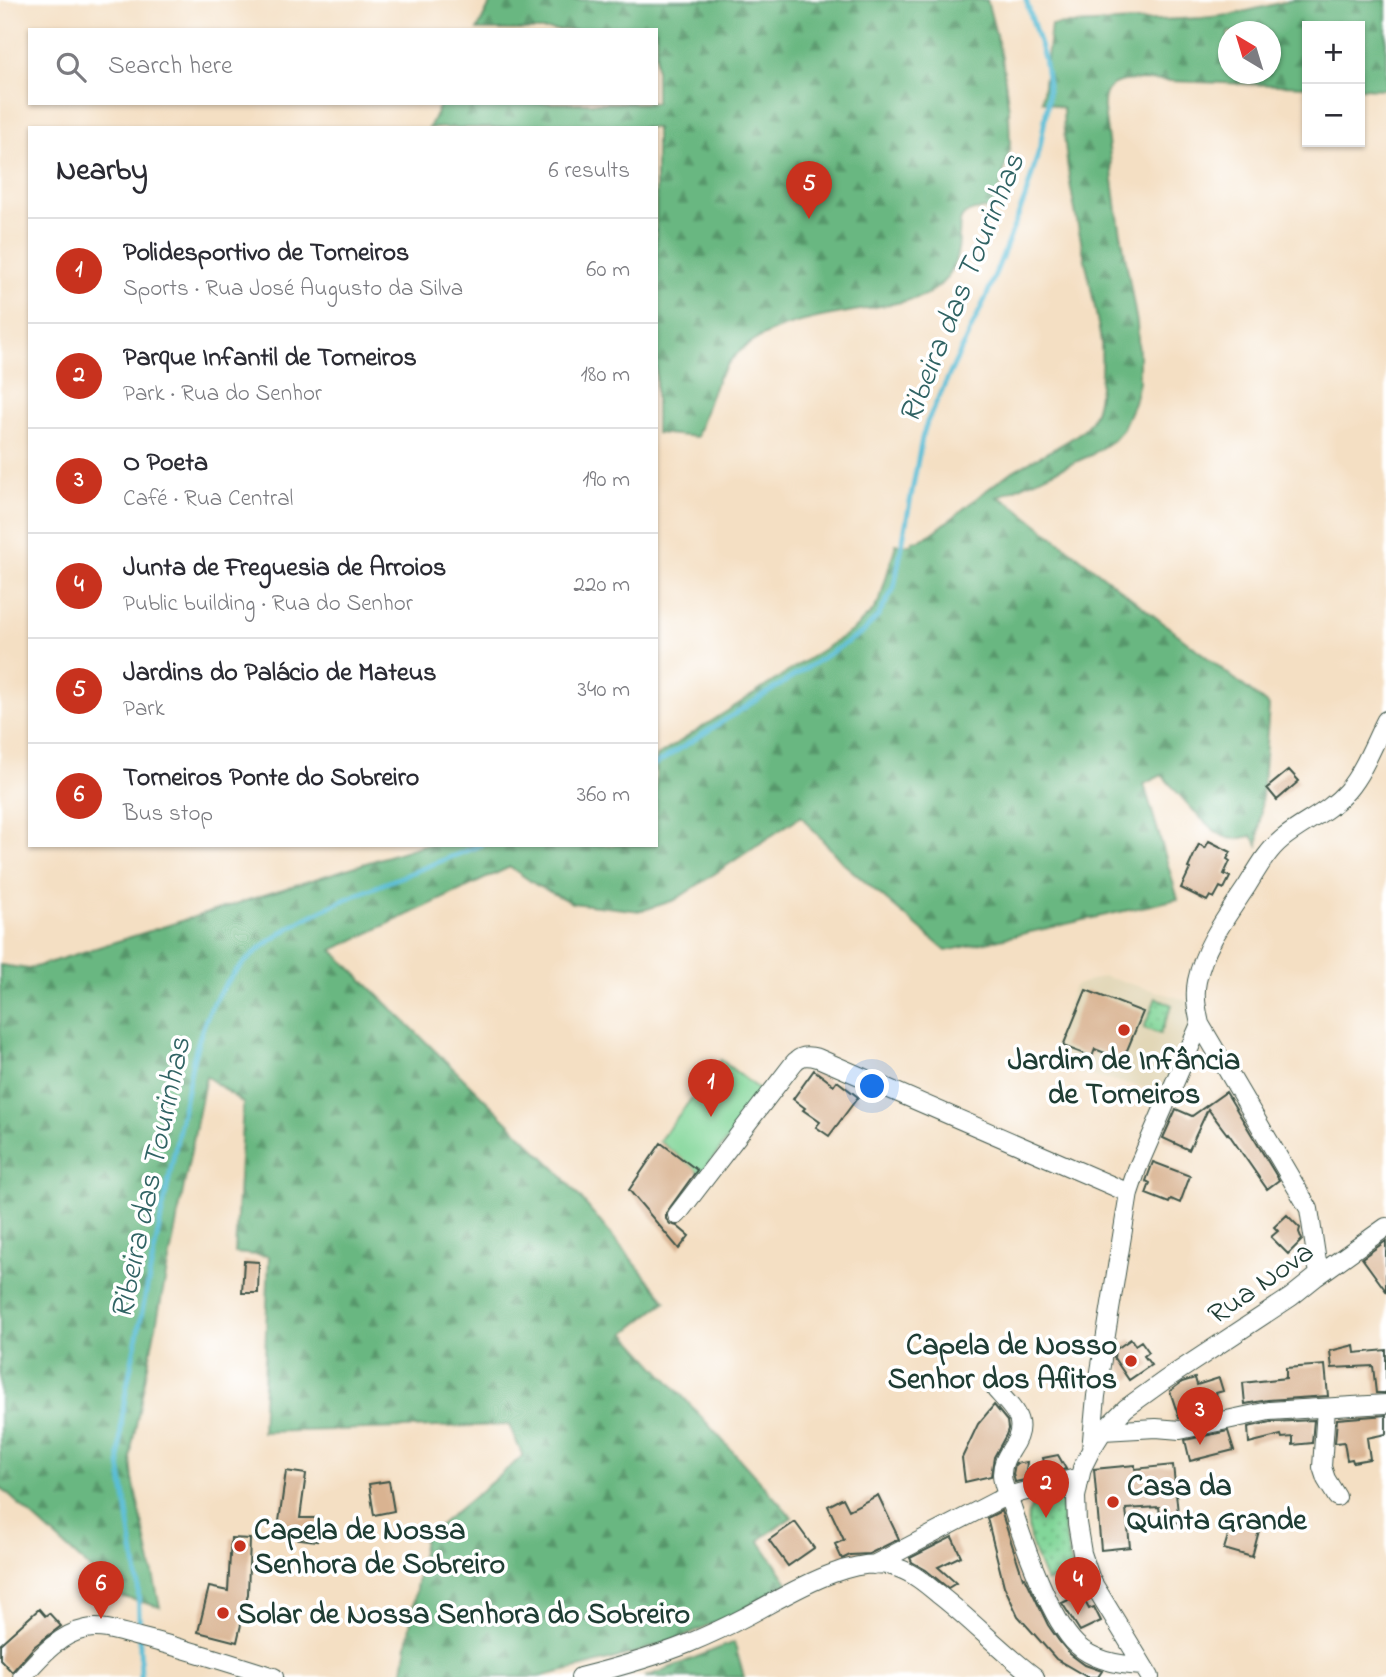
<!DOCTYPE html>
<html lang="en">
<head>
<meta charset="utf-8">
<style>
  body { margin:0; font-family:"Indie Flower",sans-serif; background:#f7f7f7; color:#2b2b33 }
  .controls { position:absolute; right:21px; top:21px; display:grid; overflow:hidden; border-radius:0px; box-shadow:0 2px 5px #0004 }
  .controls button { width:63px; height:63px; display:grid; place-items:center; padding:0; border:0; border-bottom:2px solid #e1e1e2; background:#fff; color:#2b2b33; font:35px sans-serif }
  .compass { position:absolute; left:1218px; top:21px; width:63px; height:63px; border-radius:50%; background:#fff; box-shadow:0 2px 5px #0004; rotate:322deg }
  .you { position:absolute; left:873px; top:1087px; width:24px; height:24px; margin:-18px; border:5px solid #fff; border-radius:50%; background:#1a73e8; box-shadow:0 0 0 10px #1a73e833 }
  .badge { display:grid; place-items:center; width:46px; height:46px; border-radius:50%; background:#c8321e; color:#fff; font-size:23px; font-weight:700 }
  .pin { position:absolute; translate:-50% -58px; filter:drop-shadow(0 2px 4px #0008) }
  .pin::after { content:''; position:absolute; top:37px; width:24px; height:21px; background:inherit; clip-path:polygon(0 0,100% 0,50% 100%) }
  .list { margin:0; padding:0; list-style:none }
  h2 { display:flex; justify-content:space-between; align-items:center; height:91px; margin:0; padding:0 28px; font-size:30px }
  h2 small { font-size:23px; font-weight:400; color:#7c7c81 }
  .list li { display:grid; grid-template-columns:46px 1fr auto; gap:21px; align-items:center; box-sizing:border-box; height:105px; padding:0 28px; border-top:2px solid #e1e1e2 }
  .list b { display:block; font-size:26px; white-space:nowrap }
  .list p { margin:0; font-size:23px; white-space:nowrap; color:#7c7c81 }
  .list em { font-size:23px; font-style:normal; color:#7c7c81 }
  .icon { flex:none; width:38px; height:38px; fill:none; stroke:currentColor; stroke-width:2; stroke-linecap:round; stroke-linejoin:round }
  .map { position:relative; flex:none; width:1386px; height:1677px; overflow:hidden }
  .search { position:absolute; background:#fff; box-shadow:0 2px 5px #0004; left:28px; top:28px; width:630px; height:77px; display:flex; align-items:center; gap:18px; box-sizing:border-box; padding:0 24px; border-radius:0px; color:#7c7c81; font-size:26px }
  .panel { position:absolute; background:#fff; box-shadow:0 2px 5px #0004; left:28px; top:126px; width:630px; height:721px; border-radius:0px }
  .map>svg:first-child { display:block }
</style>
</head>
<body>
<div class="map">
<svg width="1386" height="1677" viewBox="0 0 1386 1677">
  <defs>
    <pattern id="green-dots" width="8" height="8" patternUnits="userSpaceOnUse" patternTransform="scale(1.75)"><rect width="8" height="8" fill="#82d699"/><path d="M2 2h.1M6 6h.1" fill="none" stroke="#6aaf7e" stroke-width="1.8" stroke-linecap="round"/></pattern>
    <pattern id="forest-firs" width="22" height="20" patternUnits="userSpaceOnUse" patternTransform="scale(1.75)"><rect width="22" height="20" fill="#69b781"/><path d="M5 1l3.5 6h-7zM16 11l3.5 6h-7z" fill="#56966a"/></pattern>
  </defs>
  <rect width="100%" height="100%" fill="#fff"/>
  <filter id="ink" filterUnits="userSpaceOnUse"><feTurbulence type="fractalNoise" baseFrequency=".0143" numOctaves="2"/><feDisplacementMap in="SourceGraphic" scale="14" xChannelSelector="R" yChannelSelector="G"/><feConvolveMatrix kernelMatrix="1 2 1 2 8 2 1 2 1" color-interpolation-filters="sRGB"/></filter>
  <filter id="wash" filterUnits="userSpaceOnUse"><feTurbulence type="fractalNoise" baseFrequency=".00686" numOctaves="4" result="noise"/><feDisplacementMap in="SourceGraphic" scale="28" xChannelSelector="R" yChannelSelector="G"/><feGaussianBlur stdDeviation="1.57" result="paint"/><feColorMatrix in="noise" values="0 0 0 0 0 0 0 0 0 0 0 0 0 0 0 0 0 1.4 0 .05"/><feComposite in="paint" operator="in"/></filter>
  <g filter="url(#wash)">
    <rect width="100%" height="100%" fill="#f4dfc3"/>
    <!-- built -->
    <path fill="#e2d7b7" d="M1103,976L1190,1001L1192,1021L1163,1092L1060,1069L1054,1063L1052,1052L1074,986Z"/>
    <!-- green -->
    <path fill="url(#green-dots)" stroke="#508a66" stroke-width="2" d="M1156,998L1172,1005L1160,1034L1144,1028Z
      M1066,1485C1056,1505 1068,1549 1073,1571L1046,1582C1037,1559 1014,1516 1040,1496C1047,1491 1057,1489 1066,1485Z"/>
    <!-- forest -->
    <path fill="url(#forest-firs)" stroke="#447a5a" stroke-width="2" fill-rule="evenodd" d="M492,0H987L1002,58L1009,110L1010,149L994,210C984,209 971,208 963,216C958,221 960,229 959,236C959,260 950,282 927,294C910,302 889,304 870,308C820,318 752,323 722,372C710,391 704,415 697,437L656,433V128H429L441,103H656V30H477Z
      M1293,0H1386V89L1360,88V26H1307V86L1142,80C1118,80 1102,82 1104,110L1117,211L1137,323L1139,356V382L1134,403L1122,430L1113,440L1091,455L997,497L1009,502L1269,706L1258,845L1252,836C1244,837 1236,840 1229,838C1211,835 1176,790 1162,775L1144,784L1178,899L946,951L843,863L801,816L675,900L641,911L572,903L536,885L510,867L332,950L558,1171L666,1301L625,1333L792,1517L759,1540L788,1583L740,1611L684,1636L638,1652L583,1667L538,1677H402L424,1538L523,1456L509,1425L262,1432L269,1256L235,1253L243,1103L206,1076L132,1445L131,1457L133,1479L160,1607L120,1596L0,1487V965L29,969L423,845H656V757L853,630L873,611L880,599L896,544L911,545L912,541L920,540L931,534C956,516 979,495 1004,477C1026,460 1076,443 1090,422C1102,404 1102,363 1101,342C1089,264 1064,187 1063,108L1042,101L1051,25L1202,18L1230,15ZM1228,32H1270V74H1228Z
      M734,1642L744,1677H645L657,1673Z"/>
    <!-- pitch -->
    <path fill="#82d699" stroke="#508a66" stroke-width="2" d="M721,1060L763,1093L701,1174L659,1141Z"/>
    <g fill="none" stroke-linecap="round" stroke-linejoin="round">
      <!-- stream -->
      <path stroke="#56bcd4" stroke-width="5" d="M656,764L863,632L878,616L894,588L922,438L927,422L987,295L1025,198L1040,147L1048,102V84L1044,58L1026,0
        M141,1677L138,1583L120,1464C119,1437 122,1412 127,1386L193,1060C200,1034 208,1008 224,986C265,930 334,903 396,879C424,868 453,856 481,845"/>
    </g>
    <g id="blocks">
      <!-- building -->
      <path fill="#d9b391" d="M1289,770L1299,781L1277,800L1267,788Z
        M1209,841L1231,852L1227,859L1230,861L1224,874L1230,877L1224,889L1220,887L1214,898L1210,896L1207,901L1181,888L1190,869L1188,868L1199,844L1205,848Z
        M1086,990L1143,1012L1123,1060L1095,1049L1092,1057L1063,1046Z
        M814,1070L834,1085L837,1081L858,1097L829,1136L816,1127L820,1122L803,1110L805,1108L793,1099Z
        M1226,1092L1279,1180L1267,1189L1228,1133L1227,1134L1208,1109L1189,1150L1163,1138L1176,1109L1192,1116Z
        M661,1143L697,1170L666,1213V1219L670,1224L677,1226L689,1236L679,1249L629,1190Z
        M1153,1162L1190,1176L1180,1203L1171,1199L1169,1203L1146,1194L1150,1183L1146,1181Z
        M1287,1215L1300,1228L1299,1232L1302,1240L1288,1254L1271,1237L1278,1231L1274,1227Z
        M1386,1241V1291L1362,1258Z
        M244,1261L259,1262L258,1293H242Z
        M1131,1339L1135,1345L1141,1341L1149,1352L1144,1356L1151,1365L1129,1380L1114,1358L1115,1350Z
        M1354,1345L1355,1353L1386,1350V1393H1376L1373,1366L1332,1368L1330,1351Z
        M1325,1365L1328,1396L1268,1400L1245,1404L1243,1383L1286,1378V1368Z
        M1195,1378L1197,1385L1219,1378L1223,1391L1216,1393L1221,1410L1179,1418L1170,1391L1182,1382Z
        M994,1405L1007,1421L1008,1429L1006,1435L994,1457L991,1476L965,1482L962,1458L978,1424Z
        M1386,1415V1434L1367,1438L1370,1459L1353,1462L1352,1459L1347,1460L1344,1442L1335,1443L1337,1419Z
        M1314,1420L1312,1443L1293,1445V1437L1282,1438L1281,1435L1249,1443L1248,1427L1271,1422Z
        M1228,1431L1234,1450L1190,1461L1185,1440Z
        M1058,1455L1066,1469L1047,1474L1043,1458Z
        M1027,1462L1025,1480L1015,1482L1013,1474L1015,1464Z
        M1135,1465V1469L1173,1465L1179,1522L1161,1524L1159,1507L1126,1509L1130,1547L1101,1550L1094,1469Z
        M286,1471L306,1474L300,1518H318L317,1541L277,1536Z
        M389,1481L394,1511L374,1515L369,1484Z
        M878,1495L899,1539L869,1554L850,1555L842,1559L835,1544L844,1540L828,1506L843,1498L849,1510Z
        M1001,1511L1023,1578L1025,1577L1048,1625L1059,1641L1070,1654L1085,1665L1102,1671L1098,1677H1087L1056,1659L1018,1616L1004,1586L987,1518Z
        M1233,1519L1260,1527L1252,1557L1224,1549Z
        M795,1522L814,1548L788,1566L769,1540Z
        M952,1537L961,1556L938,1567L956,1583L948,1588L926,1570L912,1562L910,1558Z
        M231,1538L250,1539L248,1594L237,1642L198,1632L209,1587L228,1591Z
        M1081,1594L1089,1609L1094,1607L1101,1621L1080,1631L1062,1603Z
        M39,1609L45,1616L49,1613L61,1626L35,1646L12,1672L0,1659V1644Z"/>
    </g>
  </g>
  <g filter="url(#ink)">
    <use href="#blocks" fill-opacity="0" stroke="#3f5549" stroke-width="2"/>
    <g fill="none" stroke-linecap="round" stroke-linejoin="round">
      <defs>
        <path id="minor" d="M1200,1024C1197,1010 1194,996 1197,981C1204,946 1227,916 1247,886C1257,870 1267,851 1282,839C1303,822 1329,812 1347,791C1364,771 1374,743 1386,720
          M677,1215L793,1064C800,1055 807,1055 818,1058L1129,1193
          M996,1390C1014,1410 1030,1422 1011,1449C1006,1457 1002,1464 1002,1474C1002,1486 1009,1498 1013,1510C1024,1544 1051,1621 1077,1645C1094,1661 1119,1665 1142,1666
          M1326,1408L1322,1467L1326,1479L1337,1497
          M1103,1431L1156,1428L1180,1430L1269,1411L1386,1404
          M1091,1450L1096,1396L1129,1193L1137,1169L1200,1024L1309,1209L1319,1275
          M873,1565L996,1501L1011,1495L1080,1477
          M22,1677C39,1658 59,1634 86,1629C103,1625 122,1633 139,1637C184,1648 229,1663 274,1677
          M580,1677C615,1668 652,1658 687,1644C706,1636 726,1627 745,1617C784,1597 853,1551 898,1568C913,1573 926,1584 938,1594C972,1620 1001,1652 1035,1677
          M1150,1677L1091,1580L1082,1553L1077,1523L1076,1497L1082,1468L1091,1450L1103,1431L1126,1408L1165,1380L1291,1297L1316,1277L1386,1227"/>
      </defs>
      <!-- minor casing -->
      <use href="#minor" stroke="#3f5549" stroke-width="20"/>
      <!-- minor -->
      <use href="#minor" stroke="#fff" stroke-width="18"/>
    </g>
  </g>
  <!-- markers -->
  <g fill="#c8321e" stroke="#fff" stroke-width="2.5">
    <circle cx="1124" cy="1030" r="7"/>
    <circle cx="1131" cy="1361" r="7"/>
    <circle cx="1113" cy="1502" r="7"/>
    <circle cx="240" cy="1546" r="7"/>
    <circle cx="223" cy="1613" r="7"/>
  </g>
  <g text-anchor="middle" stroke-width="7" stroke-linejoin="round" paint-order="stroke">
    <!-- poi labels -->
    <g font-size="30" font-weight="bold" fill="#1f3d34" stroke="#fff" text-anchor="start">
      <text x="1124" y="1069" text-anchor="middle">Jardim de Infância<tspan x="1124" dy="34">de Torneiros</tspan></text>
      <text x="1117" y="1354" text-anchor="end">Capela de Nosso<tspan x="1117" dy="34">Senhor dos Aflitos</tspan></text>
      <text x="1127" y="1495">Casa da<tspan x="1127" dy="34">Quinta Grande</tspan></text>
      <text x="254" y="1539">Capela de Nossa<tspan x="254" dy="34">Senhora de Sobreiro</tspan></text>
      <text x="237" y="1623">Solar de Nossa Senhora do Sobreiro</text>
    </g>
    <!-- street labels -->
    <g font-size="30" fill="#1f3d34" stroke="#fff">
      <text transform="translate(1260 1282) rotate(-35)" y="10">Rua Nova</text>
    </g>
    <!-- water labels -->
    <g font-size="32" font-style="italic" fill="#306364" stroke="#fff">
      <text transform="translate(960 288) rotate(-68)" y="11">Ribeira das Tourinhas</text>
      <text transform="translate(149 1178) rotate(-78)" y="11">Ribeira das Tourinhas</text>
    </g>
  </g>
</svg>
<div class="controls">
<button>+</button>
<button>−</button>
</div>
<svg class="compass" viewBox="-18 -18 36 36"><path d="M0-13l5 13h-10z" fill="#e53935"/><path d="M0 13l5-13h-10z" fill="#7c7c81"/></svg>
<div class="you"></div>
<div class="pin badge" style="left:711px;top:1117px">1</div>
<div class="pin badge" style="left:1046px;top:1518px">2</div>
<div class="pin badge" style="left:1200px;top:1445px">3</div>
<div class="pin badge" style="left:1078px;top:1615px">4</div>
<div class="pin badge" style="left:809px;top:219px">5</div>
<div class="pin badge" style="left:101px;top:1619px">6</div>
<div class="search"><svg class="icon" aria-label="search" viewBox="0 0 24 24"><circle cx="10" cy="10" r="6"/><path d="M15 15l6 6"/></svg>Search here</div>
<section class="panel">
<h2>Nearby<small>6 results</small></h2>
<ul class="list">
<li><span class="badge">1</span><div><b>Polidesportivo de Torneiros</b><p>Sports · Rua José Augusto da Silva</p></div><em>60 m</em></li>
<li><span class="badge">2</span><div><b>Parque Infantil de Torneiros</b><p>Park · Rua do Senhor</p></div><em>180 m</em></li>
<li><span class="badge">3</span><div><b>O Poeta</b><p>Café · Rua Central</p></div><em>190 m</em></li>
<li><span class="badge">4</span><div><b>Junta de Freguesia de Arroios</b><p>Public building · Rua do Senhor</p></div><em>220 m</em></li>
<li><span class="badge">5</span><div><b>Jardins do Palácio de Mateus</b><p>Park</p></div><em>340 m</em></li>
<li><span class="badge">6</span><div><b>Torneiros Ponte do Sobreiro</b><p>Bus stop</p></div><em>360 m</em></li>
</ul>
</section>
</div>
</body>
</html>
